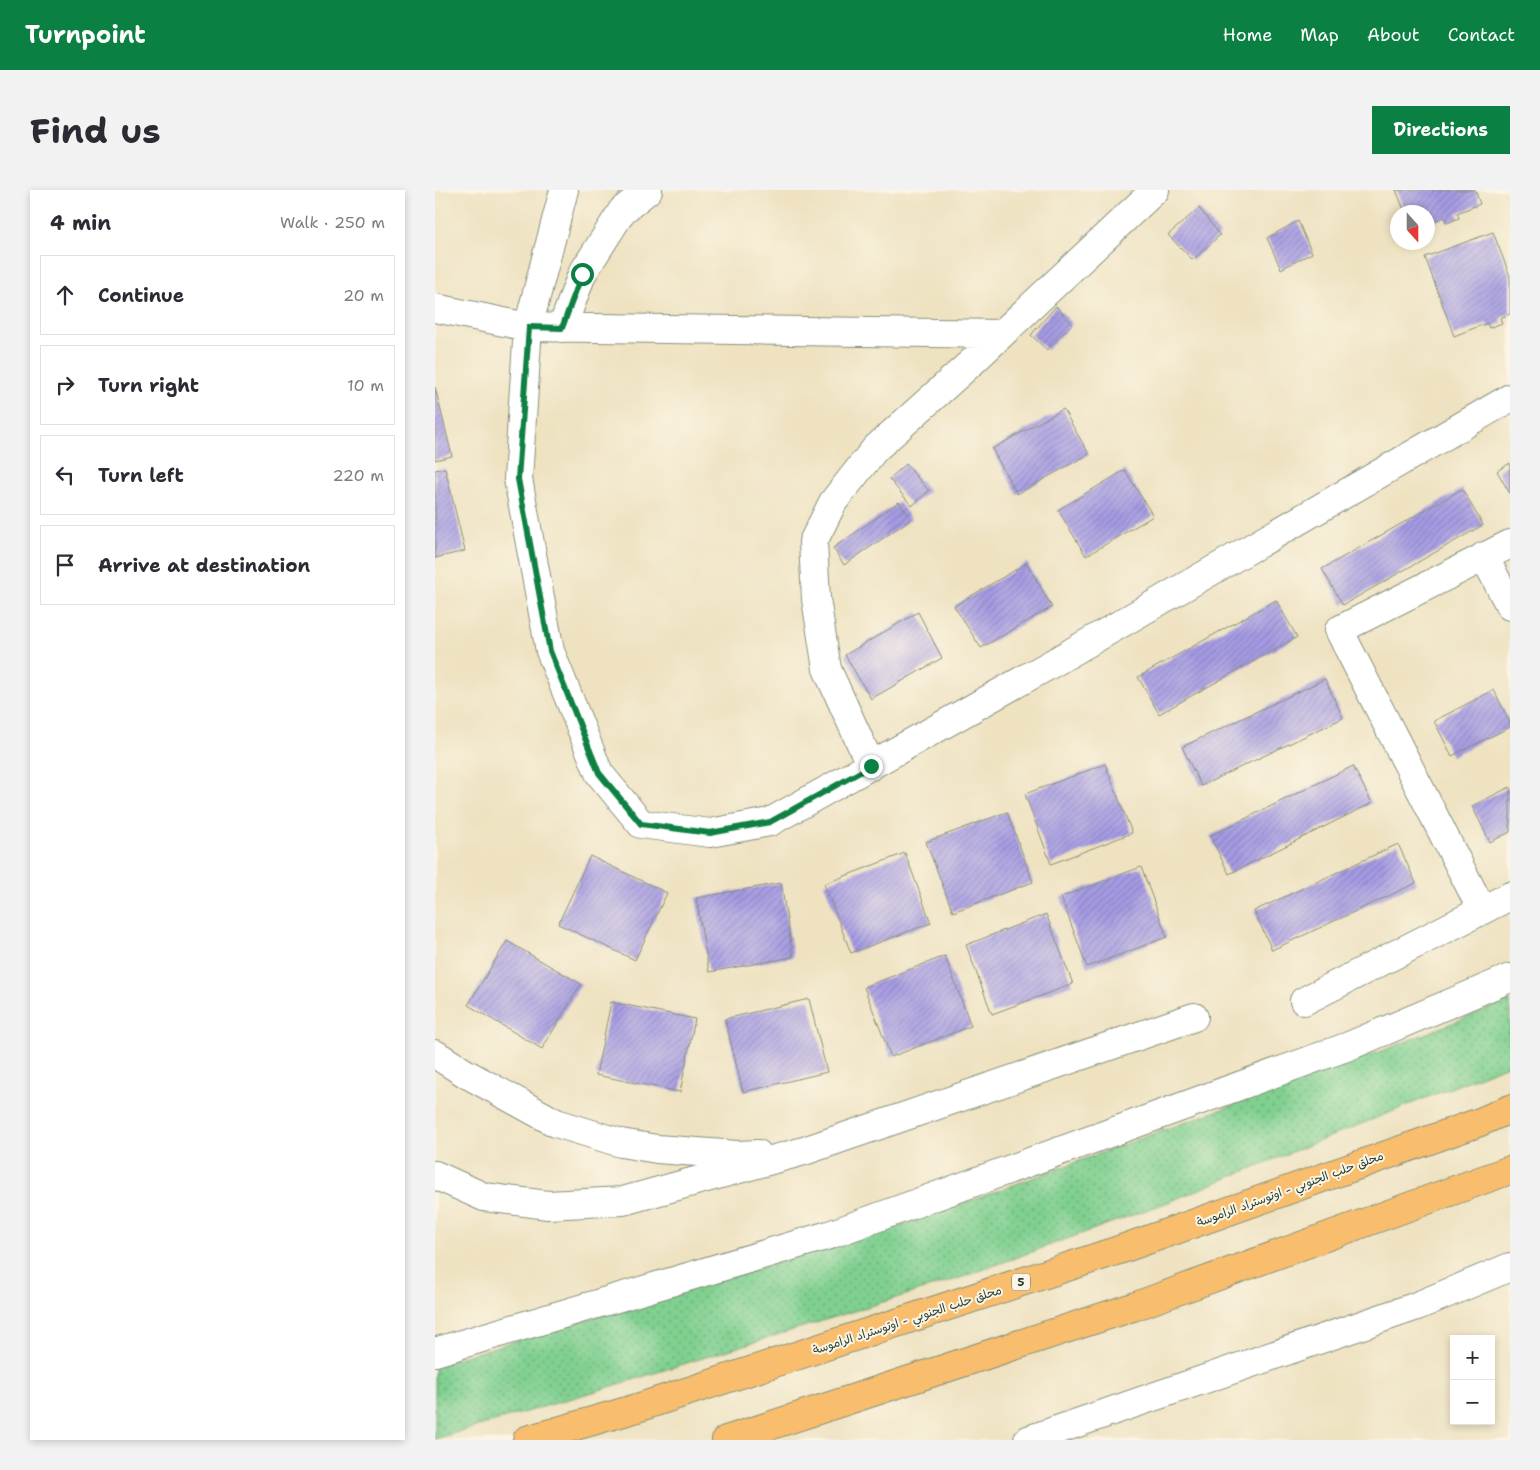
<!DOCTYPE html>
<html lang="en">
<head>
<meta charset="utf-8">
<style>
  body { margin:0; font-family:"Shantell Sans","Playpen Sans Arabic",sans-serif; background:#f2f2f3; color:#2b2b33 }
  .controls { position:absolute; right:15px; bottom:15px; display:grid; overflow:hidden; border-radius:0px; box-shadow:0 2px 8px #0003 }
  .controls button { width:45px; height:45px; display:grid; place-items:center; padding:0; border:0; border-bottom:1px solid #e1e1e2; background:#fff; color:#2b2b33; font:25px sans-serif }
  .compass { position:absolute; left:955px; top:15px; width:45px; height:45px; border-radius:50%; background:#fff; box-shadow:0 2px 8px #0003; rotate:159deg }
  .stop { position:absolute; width:15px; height:15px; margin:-11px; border:4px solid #0b8043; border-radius:50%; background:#fff }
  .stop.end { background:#0b8043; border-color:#fff; box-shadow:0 1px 5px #0008 }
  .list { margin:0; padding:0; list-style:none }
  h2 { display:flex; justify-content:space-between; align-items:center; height:65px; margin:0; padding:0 20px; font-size:21px }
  h2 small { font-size:16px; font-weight:400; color:#7c7c81 }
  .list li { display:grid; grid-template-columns:32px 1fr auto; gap:15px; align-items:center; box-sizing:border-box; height:80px; margin:0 10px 10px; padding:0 10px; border:1px solid #e1e1e2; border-radius:0px }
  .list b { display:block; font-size:19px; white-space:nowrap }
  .list em { font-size:16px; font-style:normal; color:#7c7c81 }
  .icon { flex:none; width:28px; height:28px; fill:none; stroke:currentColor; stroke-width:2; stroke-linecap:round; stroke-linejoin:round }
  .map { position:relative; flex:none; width:1075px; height:1250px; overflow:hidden; border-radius:0px }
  header { display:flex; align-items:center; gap:30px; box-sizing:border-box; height:70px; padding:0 25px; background:#0b8043; color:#fff }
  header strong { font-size:24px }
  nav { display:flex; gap:28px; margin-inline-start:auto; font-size:18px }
  .intro { display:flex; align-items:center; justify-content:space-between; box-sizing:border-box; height:120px; padding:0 30px }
  h1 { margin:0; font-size:35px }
  .button { padding:12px 22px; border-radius:0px; background:#0b8043; color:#fff; font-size:18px; font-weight:700 }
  main { display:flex; gap:30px; padding:0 30px }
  aside { flex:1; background:#fff; border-radius:0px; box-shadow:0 2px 8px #0003 }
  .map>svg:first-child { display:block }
</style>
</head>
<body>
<header>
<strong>Turnpoint</strong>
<nav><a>Home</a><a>Map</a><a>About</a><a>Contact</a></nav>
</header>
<div class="intro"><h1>Find us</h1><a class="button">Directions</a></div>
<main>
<aside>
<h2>4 min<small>Walk · 250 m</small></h2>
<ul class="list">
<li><svg class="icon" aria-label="ahead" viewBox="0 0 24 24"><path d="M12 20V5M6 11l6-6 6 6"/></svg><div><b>Continue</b></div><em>20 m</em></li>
<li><svg class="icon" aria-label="right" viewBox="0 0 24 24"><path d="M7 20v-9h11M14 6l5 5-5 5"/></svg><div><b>Turn right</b></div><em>10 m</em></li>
<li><svg class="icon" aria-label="left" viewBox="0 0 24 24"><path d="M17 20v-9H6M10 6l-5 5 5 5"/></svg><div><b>Turn left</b></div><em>220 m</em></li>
<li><svg class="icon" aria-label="arrive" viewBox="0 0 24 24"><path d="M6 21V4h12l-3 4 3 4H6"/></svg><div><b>Arrive at destination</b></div></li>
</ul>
</aside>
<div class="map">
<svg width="1075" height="1250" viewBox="0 0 1075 1250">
  <defs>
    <pattern id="grass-dots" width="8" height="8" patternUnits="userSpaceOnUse" patternTransform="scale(1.25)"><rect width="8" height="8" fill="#80d090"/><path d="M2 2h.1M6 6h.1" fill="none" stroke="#68aa76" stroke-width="1.8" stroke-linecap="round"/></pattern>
    <pattern id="building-hatch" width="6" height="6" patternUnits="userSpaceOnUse" patternTransform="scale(1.25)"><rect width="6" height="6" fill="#a69be4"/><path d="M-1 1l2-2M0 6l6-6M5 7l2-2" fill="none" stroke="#8780ba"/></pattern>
  </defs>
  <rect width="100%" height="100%" fill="#fcf5e5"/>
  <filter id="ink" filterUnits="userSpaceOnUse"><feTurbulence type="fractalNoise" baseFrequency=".02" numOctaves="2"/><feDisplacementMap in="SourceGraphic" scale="10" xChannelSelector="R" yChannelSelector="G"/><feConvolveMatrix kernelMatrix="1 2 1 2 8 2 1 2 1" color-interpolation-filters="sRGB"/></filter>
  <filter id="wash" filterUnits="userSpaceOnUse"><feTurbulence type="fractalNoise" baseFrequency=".0096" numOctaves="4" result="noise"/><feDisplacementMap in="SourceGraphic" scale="20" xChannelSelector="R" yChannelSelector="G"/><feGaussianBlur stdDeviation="1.12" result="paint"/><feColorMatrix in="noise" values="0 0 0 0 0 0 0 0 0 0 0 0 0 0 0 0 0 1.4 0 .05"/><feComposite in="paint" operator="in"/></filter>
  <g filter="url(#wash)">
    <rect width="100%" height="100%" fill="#eee2c1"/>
    <!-- grass -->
    <path fill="url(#grass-dots)" stroke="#508662" d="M1075,810V874L728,1014L522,1089L168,1199L0,1249V1175L471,1034L952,859Z"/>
    <g id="blocks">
      <!-- building -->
      <path fill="url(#building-hatch)" d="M961,0H1040L1045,14L1022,23L1024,28L1012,33L1010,27L992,34V22H970Z
        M764,18L785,45L758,70L733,45Z
        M863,31L877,63L846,79L832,48Z
        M1058,42L1075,86V124L1065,128L1067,133L1054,138L1052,133L1019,146L990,67Z
        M621,116L637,134L612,160L596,145Z
        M0,197L17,266L0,270Z
        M628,219L654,264L582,304L557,259Z
        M1075,273V304L1062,281Z
        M471,274L494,301L477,316L454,289Z
        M10,278L30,361L0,368V280Z
        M690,280L718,326L651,366L623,320Z
        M1027,299L1048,335L908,415L887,379Z
        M464,312L476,329L409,375L398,358Z
        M592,373L617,417L546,458L519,416Z
        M841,410L862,447L724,524L703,487Z
        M483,422L507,468L436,509L410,465Z
        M890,489L908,528L766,596L747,557Z
        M1059,500L1075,533V537L1017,566L999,531Z
        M670,574L697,643L616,674L590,604Z
        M918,576L937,613L794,684L775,646Z
        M1075,597V642L1055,652L1037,616Z
        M572,622L598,692L518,722L491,652Z
        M963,654L981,693L837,760L819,721Z
        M470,663L496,733L416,763L389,694Z
        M155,666L232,703L200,770L123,734Z
        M706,677L732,747L652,777L626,707Z
        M346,693L358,767L274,782L261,708Z
        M611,724L638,794L557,824L531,755Z
        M72,751L146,794L107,859L33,815Z
        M510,766L536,836L456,867L429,797Z
        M374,809L392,882L308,902L290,829Z
        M176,812L260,829L245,902L161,885Z"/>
    </g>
  </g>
  <g filter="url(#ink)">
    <use href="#blocks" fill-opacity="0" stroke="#86907a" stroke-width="1"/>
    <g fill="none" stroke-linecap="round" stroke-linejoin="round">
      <defs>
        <path id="minor" d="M129,0L93,137L83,289L115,461L164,583L206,634L275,643L335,632L618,473L1075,208
          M0,118L93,137L566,144
          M127,138L147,84L187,21L213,0
          M1049,366L1075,416
          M436,576L392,479L381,409L378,352L398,312L440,259L537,172L720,0
          M1047,720L904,440L1075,354
          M869,811L1075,706
          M0,864L30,883L121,933L186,953L222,959L302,965L323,964
          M0,985L49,1007L113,1015L188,1011L369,961L759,827
          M0,1162L394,1045L914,856L1075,788
          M593,1250L982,1116L1075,1077"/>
        <path id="trunk" d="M92,1250L199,1219L684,1060L1045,932L1075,919
          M291,1250L698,1117L1075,980"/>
      </defs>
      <!-- minor casing -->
      <use href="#minor" stroke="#86907a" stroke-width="30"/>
      <!-- trunk casing -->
      <use href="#trunk" stroke="#86907a" stroke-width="30"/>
      <!-- minor -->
      <use href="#minor" stroke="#fff" stroke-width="28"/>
      <!-- trunk -->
      <use href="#trunk" stroke="#f9be6d" stroke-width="28"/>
    </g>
  </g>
  <g fill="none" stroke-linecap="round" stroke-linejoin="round" filter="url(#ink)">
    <!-- route -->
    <path stroke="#0b8043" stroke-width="6" d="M147,84L127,138L94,137L83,289L115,461L164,583L206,634L275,643L335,632L436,576"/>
  </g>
  <g text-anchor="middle" stroke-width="4" stroke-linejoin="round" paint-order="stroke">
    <!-- shield labels -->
    <rect fill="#fcf5e5" stroke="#617469" stroke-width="1" x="577" y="1083.5" width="18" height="17" rx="4"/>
    <g font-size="11" font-weight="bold" fill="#1f3d34">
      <text x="586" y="1096">5</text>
    </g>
    <!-- street labels -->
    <g font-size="12" fill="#1f3d34" stroke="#fcf5e5">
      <text transform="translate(855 999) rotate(-20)" y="4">محلق حلب الجنوبي - اوتوستراد الراموسة</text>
      <text transform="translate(472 1130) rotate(-18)" y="4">محلق حلب الجنوبي - اوتوستراد الراموسة</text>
    </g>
  </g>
</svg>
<div class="controls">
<button>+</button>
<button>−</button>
</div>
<svg class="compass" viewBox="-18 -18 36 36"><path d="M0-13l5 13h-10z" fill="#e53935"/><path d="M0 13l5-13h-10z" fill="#7c7c81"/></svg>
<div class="stop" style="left:147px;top:84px"></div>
<div class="stop end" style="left:436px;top:576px"></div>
</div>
</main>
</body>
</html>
